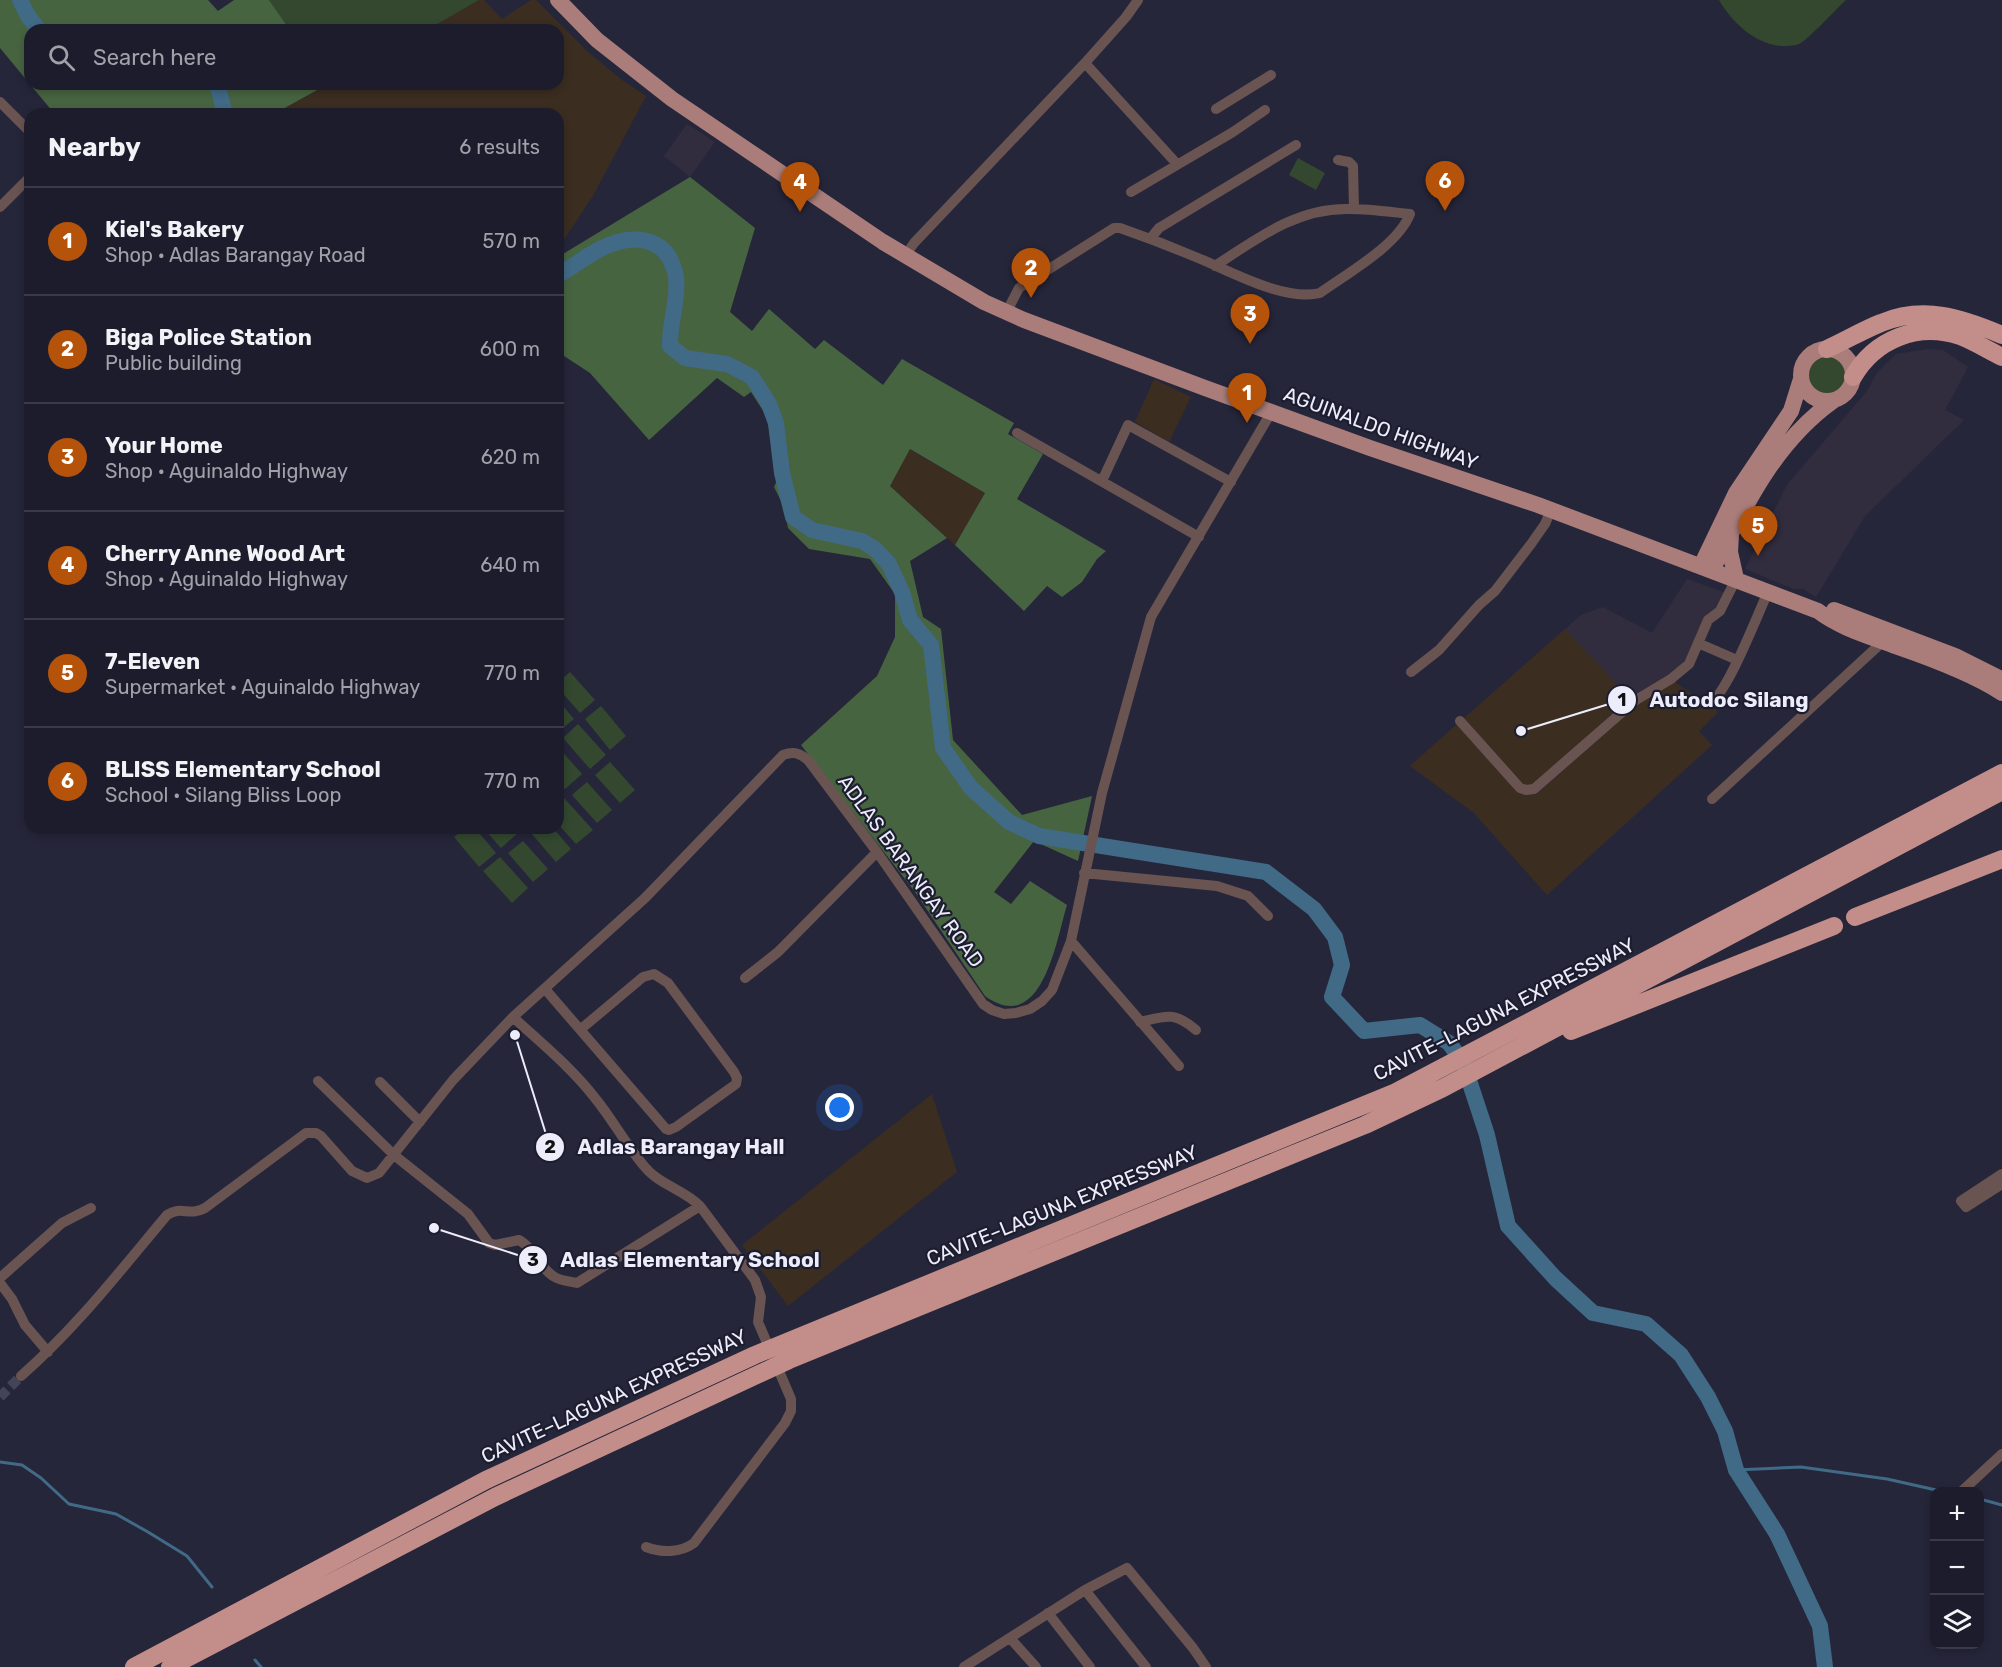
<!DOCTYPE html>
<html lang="en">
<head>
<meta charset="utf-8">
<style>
  body { margin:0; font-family:Rubik,sans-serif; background:#292938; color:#f1f3f6 }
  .controls { position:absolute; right:18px; bottom:18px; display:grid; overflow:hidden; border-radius:12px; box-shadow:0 3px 9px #0003 }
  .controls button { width:54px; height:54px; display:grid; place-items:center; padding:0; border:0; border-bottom:2px solid #3a3a48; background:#1c1c2c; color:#f1f3f6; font:30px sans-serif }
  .you { position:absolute; left:840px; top:1108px; width:21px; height:21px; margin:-15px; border:4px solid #fff; border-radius:50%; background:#1a73e8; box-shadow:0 0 0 9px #1a73e833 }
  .badge { display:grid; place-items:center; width:39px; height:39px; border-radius:50%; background:#b45309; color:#fff; font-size:20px; font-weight:700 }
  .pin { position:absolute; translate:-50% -50px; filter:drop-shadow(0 2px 3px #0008) }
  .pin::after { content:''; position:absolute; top:32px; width:21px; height:18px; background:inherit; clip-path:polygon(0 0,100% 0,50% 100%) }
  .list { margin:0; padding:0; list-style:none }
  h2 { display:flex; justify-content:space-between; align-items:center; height:78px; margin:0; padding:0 24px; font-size:26px }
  h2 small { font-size:20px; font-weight:400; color:#a0a1a9 }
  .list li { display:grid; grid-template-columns:39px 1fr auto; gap:18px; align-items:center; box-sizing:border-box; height:108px; padding:0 24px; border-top:2px solid #3a3a48 }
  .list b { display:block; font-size:22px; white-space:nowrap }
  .list p { margin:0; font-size:20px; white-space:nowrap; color:#a0a1a9 }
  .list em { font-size:20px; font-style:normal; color:#a0a1a9 }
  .icon { flex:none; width:33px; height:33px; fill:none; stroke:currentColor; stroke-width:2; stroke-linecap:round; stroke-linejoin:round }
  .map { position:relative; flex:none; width:2002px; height:1667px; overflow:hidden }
  .search { position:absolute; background:#1c1c2c; box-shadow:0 3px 9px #0003; left:24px; top:24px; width:540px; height:66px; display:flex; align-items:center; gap:15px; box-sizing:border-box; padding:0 21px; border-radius:18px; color:#a0a1a9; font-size:22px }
  .panel { position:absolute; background:#1c1c2c; box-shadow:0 3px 9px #0003; left:24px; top:108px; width:540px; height:726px; border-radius:18px }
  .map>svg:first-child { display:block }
</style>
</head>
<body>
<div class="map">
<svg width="2002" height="1667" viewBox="0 0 2002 1667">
  <rect width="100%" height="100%" fill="#26263b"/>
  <!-- commercial -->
  <path fill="#322d3e" d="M687,124L715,142L690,177L664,156Z
    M1928,349L1943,350L1968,367L1945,410L1964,420L1865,516L1816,597L1803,589H1794L1745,569L1787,485L1867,391L1877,373L1896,354Z
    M1687,579L1732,595L1720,618L1714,621L1693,667L1675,682L1718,712L1699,731L1712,745L1547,895L1474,813L1410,766L1581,615L1603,607L1652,633Z"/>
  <!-- industrial -->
  <path fill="#3b2d20" d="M479,0H484L502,19L531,0H536L587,51L622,80L646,96L594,194L558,249V114H274L328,84H558V30H427Z
    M1154,379L1191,397L1169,442L1135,422Z
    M909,449L985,493L955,545L890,486Z
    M1565,629L1630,698L1531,786H1523L1463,719Z
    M1675,682L1718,712L1699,731L1712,745L1547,895L1474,813L1410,766L1457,724L1527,795L1537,794L1636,706Z
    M932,1094L957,1172L788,1306L742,1245Z"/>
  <!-- green -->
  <path fill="#33482f" d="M269,0H479L427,30H290Z
    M1719,0H1846C1837,8 1807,41 1799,44C1765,54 1734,26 1719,0Z
    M1298,158L1325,173L1316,190L1289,175Z
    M1807 375a20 20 0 1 1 40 0a20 20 0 1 1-40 0Z
    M570,672L595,700L580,713L558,688V682Z
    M558,700L574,719L558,732Z
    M601,706L626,736L610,750L585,719Z
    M578,724L606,755L590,769L563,738Z
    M558,747L582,774L565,789L558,782Z
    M610,762L635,790L620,803L595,775Z
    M587,782L612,810L597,823L572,795Z
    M564,798L593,830L576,844L558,824V803Z
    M465,828H475L496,853L479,867L454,837Z
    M483,828H514L518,833L501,848Z
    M537,828H553L571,849L556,862L531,833Z
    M523,841L548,869L533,882L508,853Z
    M500,857L528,888L512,903L483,871Z"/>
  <!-- forest -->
  <path fill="#476441" d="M0,0H208L218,11L234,0H269L290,30H30V84H328L274,114H56L53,112L0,48Z
    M690,177L755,228L730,312L752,331L769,309L815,349L824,340L883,385L902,359L1014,423L1008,434L1043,454L1017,499L1106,551L1097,559L1082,582L1062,597L1047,586L1024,611L955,545L985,493L910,449L890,486L947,538L910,561L923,617L941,629L953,740L1022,815L1092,796L1078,861L1034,841L994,892L1011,904L1030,881L1067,905C1056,941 1042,1037 985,996L915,892L801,745L877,676L895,637V594L870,559L809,549L788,528L784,507L774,487L779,476L774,462L767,417L751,392L744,397L717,378L649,440L590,373L558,352V257Z"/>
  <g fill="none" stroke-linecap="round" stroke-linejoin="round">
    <!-- stream -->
    <path stroke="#416a87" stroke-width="3" d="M0,1462L22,1465L41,1478L69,1504L116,1514L148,1532L187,1556L212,1587
      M1736,1470L1801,1467L1887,1479L1945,1492
      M1980,1499L2002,1505
      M255,1660L261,1667"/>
    <!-- river -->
    <path stroke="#416a87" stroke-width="16" d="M20,0L28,16L39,30
      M215,84L218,87L225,114
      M558,275C573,267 586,256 602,248C634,233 669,236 676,277C679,301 669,323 670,346L685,358L727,364L752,377L769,404L776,423L782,473L793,517L812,530L862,541L875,549L889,564L902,592L910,620L931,645L943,748L971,788L1009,822L1039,836L1266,872L1314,909L1335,937L1342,965L1332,997L1364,1031L1420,1025L1449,1043L1463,1062L1487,1135L1508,1226L1555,1278L1593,1313L1646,1324L1681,1355L1708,1397L1725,1431L1736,1470L1777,1534L1820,1626L1825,1667"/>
    <!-- minor-tunnel -->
    <path stroke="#444458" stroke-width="10" stroke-dasharray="10 5" stroke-linecap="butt" d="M0,1397L21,1376"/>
    <!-- minor -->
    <path stroke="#6a5452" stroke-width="10" d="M1085,63L1177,164
      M0,102L30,132
      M1216,109L1271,75
      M1338,160L1349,162L1353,166L1354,209
      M1131,192L1233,132L1265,110
      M0,207L30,177
      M1150,239L1159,228L1296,145
      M905,256L914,243L1085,63L1126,17L1138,0
      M1006,313L1019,288L1114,228H1120C1146,237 1172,247 1198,258C1230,271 1285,302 1320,293C1348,273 1398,245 1410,214C1390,212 1370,209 1350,209C1298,207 1256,239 1215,266
      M1017,433L1199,537
      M1102,481L1128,425L1231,482
      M1698,643L1737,660
      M1411,672L1439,650L1479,605L1495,591L1531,544L1545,524L1551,510
      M1708,704C1726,698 1758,613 1768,592
      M1460,721L1520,788L1526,790L1534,789L1636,700L1671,679L1689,664L1708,620L1720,611L1736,579
      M1712,799L1877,647L1879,640
      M1084,873L1217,886L1248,896L1268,916
      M1071,941L1179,1066
      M745,978L778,952L877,852
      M545,989L666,1129L669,1130L676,1127L736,1084L737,1078L734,1072L668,983L654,974L643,977L581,1029
      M513,1017C541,1043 572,1068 595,1098C613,1120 626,1145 644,1166C659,1185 683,1189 700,1206L755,1280L761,1297L758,1322L791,1399V1411L785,1423L694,1543C680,1553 662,1553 646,1547
      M1140,1022C1166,1016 1174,1011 1196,1030
      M318,1081L394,1155L468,1214L489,1243L495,1245L519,1240C534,1248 539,1267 553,1276C560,1281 569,1281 577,1283L700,1206
      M380,1082L420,1122
      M2002,1174L1961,1201L1966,1207L2002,1184
      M0,1278L62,1223L91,1208
      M0,1283L12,1299L25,1325L48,1352
      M21,1376C76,1328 120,1271 167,1215C182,1205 188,1217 205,1208L306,1133H316L321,1136L352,1171L367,1178L379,1173L453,1080L513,1017L645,898L783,755C794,751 799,753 808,760L877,852L983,1004L992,1010L1004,1014L1016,1013L1030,1009L1042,1001L1052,990L1071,941L1102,793L1151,617L1272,411
      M1961,1492L2002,1454
      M1085,1590L1146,1667
      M1048,1613L1090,1667
      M1010,1638L1036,1667
      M964,1667L1085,1590L1127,1568L1193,1648L1206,1667"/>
    <!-- primary -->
    <path stroke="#aa7d7a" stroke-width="16" d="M558,0L597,40L672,99L883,242L984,302L1024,320L1205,388L1370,448L1538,505L1818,611C1840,628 1869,636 1895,646C1927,657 1973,674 2002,693
      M1801 375a26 26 0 1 1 52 0a26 26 0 1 1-52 0Z
      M1731,535L1730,552L1736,579
      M1701,566L1736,493L1791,411L1801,379
      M1712,570C1744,508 1774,443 1833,401
      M1834,610L1955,656L2001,679"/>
    <!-- motorway -->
    <path stroke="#c38e89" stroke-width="18" d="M1827,349C1845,341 1863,330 1881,323C1924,305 1962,318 2002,335
      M1853,377C1875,339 1918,322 1960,336C1975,342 1988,350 2002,357
      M1855,917L2002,859
      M1571,1031L1834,926
      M134,1667L486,1480L755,1355L1396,1092L2002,773
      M170,1667L495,1497L789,1360L1365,1125L1443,1088L2002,791"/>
  </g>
  <g text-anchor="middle" stroke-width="4.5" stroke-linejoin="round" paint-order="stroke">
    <!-- street labels -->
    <g font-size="20" fill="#ececfa" stroke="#1d1d30">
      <text transform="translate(1381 428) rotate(20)" y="7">AGUINALDO HIGHWAY</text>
      <text transform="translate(911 871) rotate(54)" y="7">ADLAS BARANGAY ROAD</text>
      <text transform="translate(1504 1009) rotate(-27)" y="7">CAVITE–LAGUNA EXPRESSWAY</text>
      <text transform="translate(1062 1205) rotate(-22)" y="7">CAVITE–LAGUNA EXPRESSWAY</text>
      <text transform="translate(614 1396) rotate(-25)" y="7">CAVITE–LAGUNA EXPRESSWAY</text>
    </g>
  </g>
  <!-- callouts -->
  <path fill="none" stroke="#ececfa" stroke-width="2" d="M1521 731L1622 700M515 1035L550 1147M434 1228L533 1260"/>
  <g fill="#ececfa" stroke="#1d1d30" stroke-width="2">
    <circle cx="1521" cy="731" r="6"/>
    <circle cx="515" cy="1035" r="6"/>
    <circle cx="434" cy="1228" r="6"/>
    <circle cx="1622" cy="700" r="15"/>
    <circle cx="550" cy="1147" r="15"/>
    <circle cx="533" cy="1260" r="15"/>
  </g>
  <g font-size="18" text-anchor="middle" font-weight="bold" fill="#111">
    <text x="1622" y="706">1</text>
    <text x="550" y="1153">2</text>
    <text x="533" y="1266">3</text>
  </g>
  <g font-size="21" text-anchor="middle" font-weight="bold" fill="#ececfa" stroke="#1d1d30" stroke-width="4.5" stroke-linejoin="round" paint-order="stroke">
    <text x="1729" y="707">Autodoc Silang</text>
    <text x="681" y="1154">Adlas Barangay Hall</text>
    <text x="690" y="1267">Adlas Elementary School</text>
  </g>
</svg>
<div class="controls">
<button>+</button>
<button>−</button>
<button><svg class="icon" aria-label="layers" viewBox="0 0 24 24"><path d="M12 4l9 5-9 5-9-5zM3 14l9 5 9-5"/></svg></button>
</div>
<div class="you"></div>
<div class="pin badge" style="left:1247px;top:423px">1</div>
<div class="pin badge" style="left:1031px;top:298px">2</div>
<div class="pin badge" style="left:1250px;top:344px">3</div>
<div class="pin badge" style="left:800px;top:212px">4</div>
<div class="pin badge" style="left:1758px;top:556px">5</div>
<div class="pin badge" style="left:1445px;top:211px">6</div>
<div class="search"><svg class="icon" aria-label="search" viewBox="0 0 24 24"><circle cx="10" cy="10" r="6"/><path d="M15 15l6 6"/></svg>Search here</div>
<section class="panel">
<h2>Nearby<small>6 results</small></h2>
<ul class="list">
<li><span class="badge">1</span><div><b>Kiel's Bakery</b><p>Shop · Adlas Barangay Road</p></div><em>570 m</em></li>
<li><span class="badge">2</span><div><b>Biga Police Station</b><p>Public building</p></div><em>600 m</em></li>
<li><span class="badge">3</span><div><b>Your Home</b><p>Shop · Aguinaldo Highway</p></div><em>620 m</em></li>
<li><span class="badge">4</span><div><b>Cherry Anne Wood Art</b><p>Shop · Aguinaldo Highway</p></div><em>640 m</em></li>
<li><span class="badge">5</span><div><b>7-Eleven</b><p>Supermarket · Aguinaldo Highway</p></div><em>770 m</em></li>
<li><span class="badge">6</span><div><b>BLISS Elementary School</b><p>School · Silang Bliss Loop</p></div><em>770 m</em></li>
</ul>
</section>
</div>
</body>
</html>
